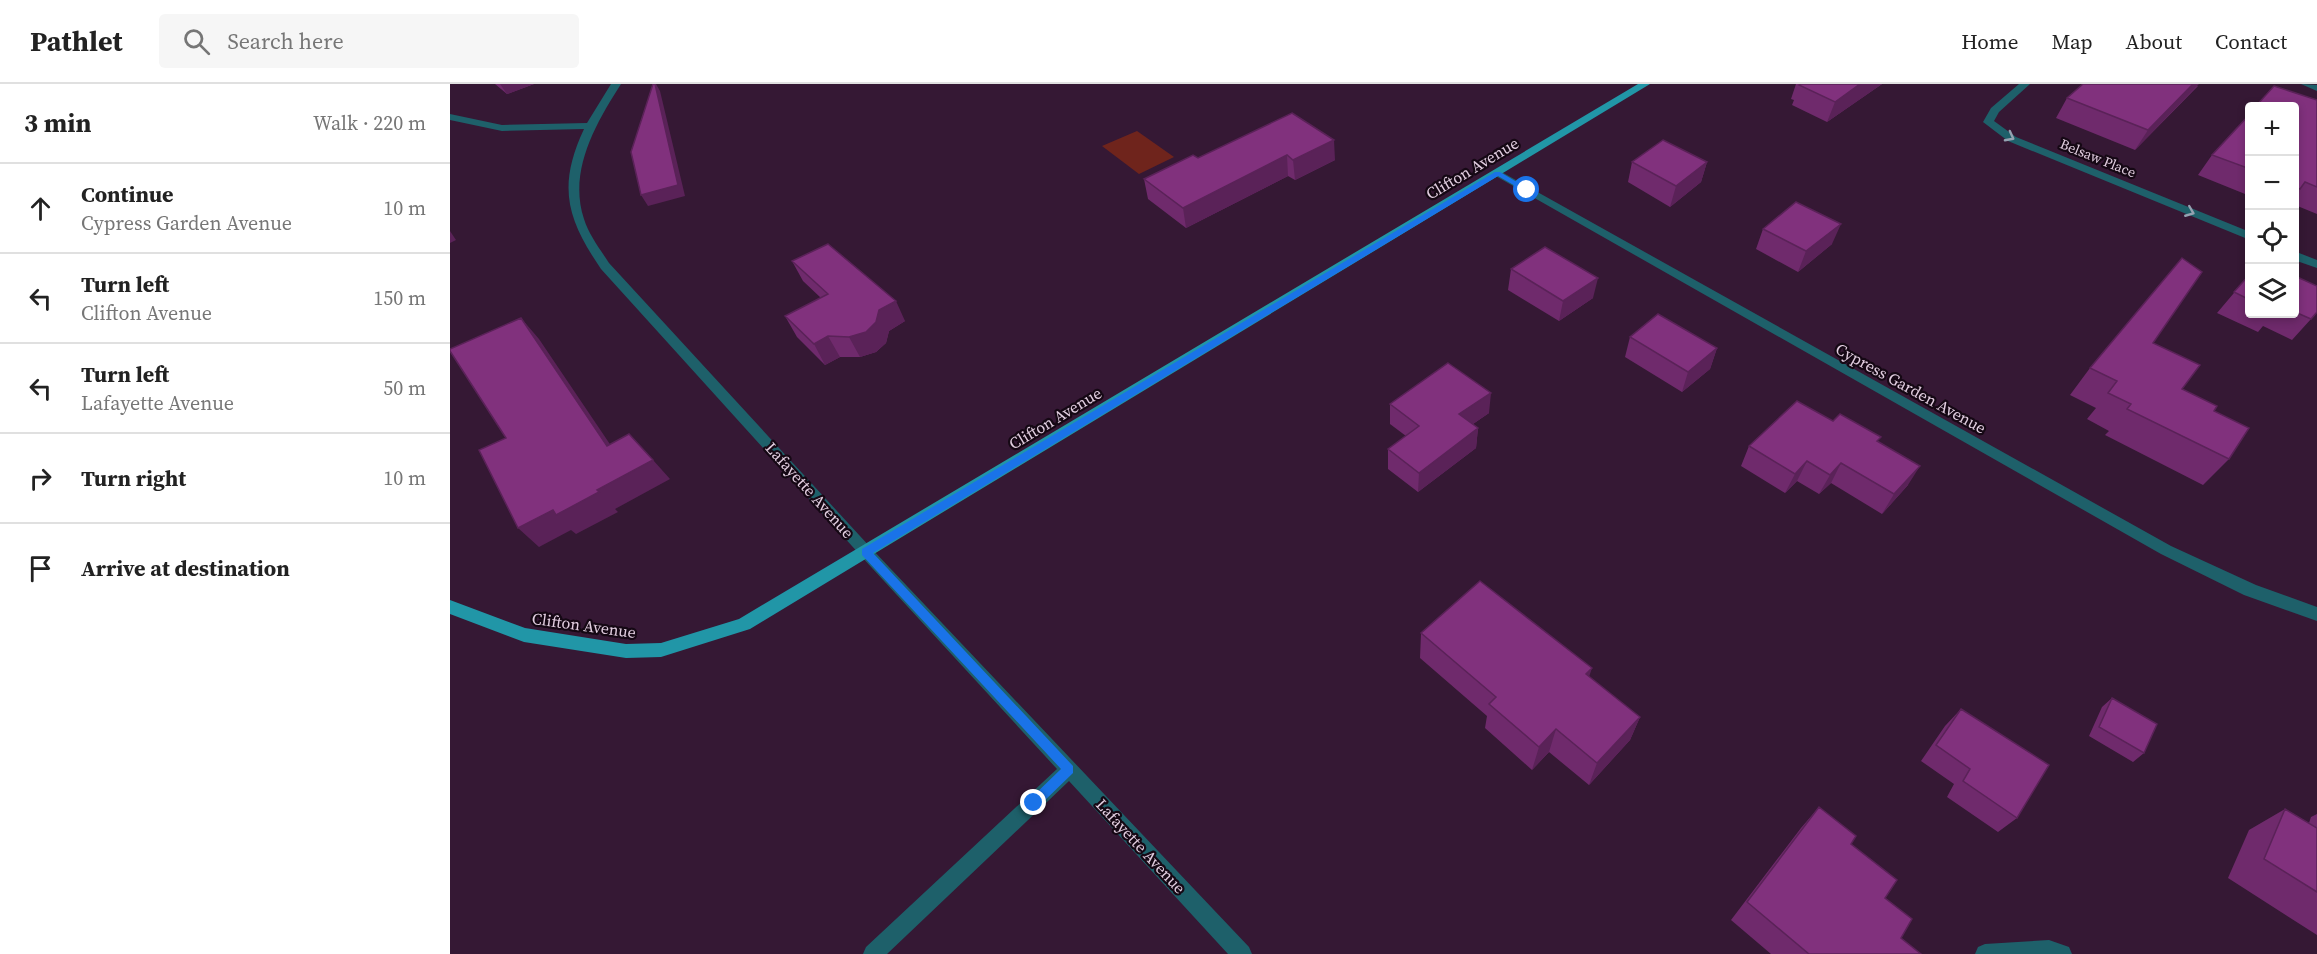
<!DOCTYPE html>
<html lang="en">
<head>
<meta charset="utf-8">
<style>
  body { margin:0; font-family:"Source Serif 4",serif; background:#f6f6f6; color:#222 }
  .controls { position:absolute; right:18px; top:18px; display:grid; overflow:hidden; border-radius:6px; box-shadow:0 3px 9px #0003 }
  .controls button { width:54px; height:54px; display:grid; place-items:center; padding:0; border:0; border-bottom:2px solid #e0e0e0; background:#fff; color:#222; font:30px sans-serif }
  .stop { position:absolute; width:18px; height:18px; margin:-14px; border:4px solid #1a73e8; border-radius:50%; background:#fff }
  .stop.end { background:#1a73e8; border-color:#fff; box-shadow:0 2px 6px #0008 }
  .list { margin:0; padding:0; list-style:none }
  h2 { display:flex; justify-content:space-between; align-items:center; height:78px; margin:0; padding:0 24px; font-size:26px }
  h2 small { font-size:20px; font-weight:400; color:#767676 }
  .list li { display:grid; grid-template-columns:39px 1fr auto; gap:18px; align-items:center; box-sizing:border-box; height:90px; padding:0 24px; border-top:2px solid #e0e0e0 }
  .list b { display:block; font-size:22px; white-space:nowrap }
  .list p { margin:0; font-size:20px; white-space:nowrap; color:#767676 }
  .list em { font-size:20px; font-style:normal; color:#767676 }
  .icon { flex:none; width:33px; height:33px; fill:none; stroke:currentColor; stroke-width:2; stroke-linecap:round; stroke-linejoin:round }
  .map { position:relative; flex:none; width:1867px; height:870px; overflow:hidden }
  header { display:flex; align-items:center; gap:36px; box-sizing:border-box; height:84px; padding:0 30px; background:#fff; border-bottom:2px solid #e0e0e0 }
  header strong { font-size:28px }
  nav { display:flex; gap:33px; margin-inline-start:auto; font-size:21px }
  .search { width:420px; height:54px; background:#f6f6f6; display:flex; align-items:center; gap:15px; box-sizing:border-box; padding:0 21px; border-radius:6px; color:#767676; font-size:22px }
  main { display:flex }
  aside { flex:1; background:#fff }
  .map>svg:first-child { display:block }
</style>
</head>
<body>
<header>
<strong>Pathlet</strong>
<div class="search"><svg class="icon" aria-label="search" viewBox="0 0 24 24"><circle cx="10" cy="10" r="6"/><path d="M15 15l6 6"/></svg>Search here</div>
<nav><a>Home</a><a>Map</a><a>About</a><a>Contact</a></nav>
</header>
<main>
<aside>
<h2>3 min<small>Walk · 220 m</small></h2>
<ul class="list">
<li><svg class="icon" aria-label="ahead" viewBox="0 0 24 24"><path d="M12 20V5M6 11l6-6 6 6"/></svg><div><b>Continue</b><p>Cypress Garden Avenue</p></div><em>10 m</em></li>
<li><svg class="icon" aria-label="left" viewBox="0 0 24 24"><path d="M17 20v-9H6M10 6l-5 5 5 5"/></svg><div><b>Turn left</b><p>Clifton Avenue</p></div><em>150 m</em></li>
<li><svg class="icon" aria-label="left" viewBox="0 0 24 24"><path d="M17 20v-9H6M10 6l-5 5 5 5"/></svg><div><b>Turn left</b><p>Lafayette Avenue</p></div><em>50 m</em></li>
<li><svg class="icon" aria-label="right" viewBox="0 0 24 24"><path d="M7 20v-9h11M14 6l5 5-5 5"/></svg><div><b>Turn right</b></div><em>10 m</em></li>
<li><svg class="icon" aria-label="arrive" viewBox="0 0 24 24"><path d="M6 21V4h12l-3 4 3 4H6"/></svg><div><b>Arrive at destination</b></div></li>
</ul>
</aside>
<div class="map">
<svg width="1867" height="870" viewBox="0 0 1867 870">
  <rect width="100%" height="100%" fill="#351834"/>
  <!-- green -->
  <path fill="#6f241c" d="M687,47L724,73L689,90L652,62Z"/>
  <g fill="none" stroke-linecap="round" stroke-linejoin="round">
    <!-- minor -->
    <path fill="#1e606a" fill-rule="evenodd" d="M161,0H171C146,39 118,87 134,135C139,151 150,165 159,179L421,464L799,863L802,870H778L619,697L437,870H413L416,863L607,685L411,472L151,185C117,135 107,103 134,45L52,47L0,36V30L52,41L137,39Z
      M1569,0H1580L1549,28L1544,37L1566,53L1800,148V156L1558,57L1533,38L1541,24Z
      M1851,0L1867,1V7Z
      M1048,86L1721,462L1806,501L1867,523V537L1794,511L1711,470L1044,91V87Z
      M1844,167L1867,176V184L1844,176Z
      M1599,856L1619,863L1622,870H1525L1528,863L1535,860Z"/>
    <!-- major -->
    <path fill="#2196a7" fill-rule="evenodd" d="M1188,0H1200L300,545L211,573L176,574L74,558L0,530V516L75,544L176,560L211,559L289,535Z"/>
  </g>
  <!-- wall -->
  <path fill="#6f2a6c" d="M45,0H84L57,10Z
    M1346,0H1432L1377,38L1342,21L1344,16L1341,15Z
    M1748,2L1685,66L1606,34L1617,14Z
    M1867,16V130L1845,121V22Z
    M842,29L885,76L845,96L838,92L736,144L698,115L694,95L748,74Z
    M1800,30V112L1748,91L1762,71Z
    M1182,78H1257L1251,98L1220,123L1178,98Z
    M1313,145L1382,160L1348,188L1306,165Z
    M342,177L455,237L439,247L436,259L426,268L410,273H390L375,281L347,253L335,232L371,214L353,197Z
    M1061,185L1143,214L1109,237L1058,206Z
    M1800,190V230H1845V192L1861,235L1842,256L1813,242L1808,248L1767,229Z
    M1180,253L1267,264L1260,285L1232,308L1175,273Z
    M1703,259L1732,305L1764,327L1779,375L1753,401L1655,351L1659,347L1637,335L1646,324L1620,311L1640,284Z
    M940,320L1039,329L1023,340L1028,344L1026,364L968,408L938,385V365L956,352L940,340Z
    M1383,337L1428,358L1458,401L1432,430L1381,399L1369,410L1347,397L1335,409L1291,382L1299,362Z
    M971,549L1139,593L1190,633L1180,656L1139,701L1099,668L1082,686L1035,644L1037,632L970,574Z
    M1662,614L1694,669L1683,678L1639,652L1652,623Z
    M1511,625L1567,734L1548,748L1497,713L1504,700L1471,677L1495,642Z
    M1369,723L1401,760L1435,814L1451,854L1471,870H1321L1281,836L1351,744Z
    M1835,725L1859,739L1861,733L1867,730V851L1778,794L1799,746Z"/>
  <!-- shaded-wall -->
  <path fill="#5a2258" d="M50,0H84L57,10Z
    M205,0H206L210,7L235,112L198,122L191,111Z
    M1410,0H1432L1377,38L1385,18Z
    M1743,0H1749L1685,66L1698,46Z
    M884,56L885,76L845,96L843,76Z
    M837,71L838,92L736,144L733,124Z
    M1257,78L1251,98L1220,123L1226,102Z
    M1391,140L1382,160L1348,188L1356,167Z
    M0,147L6,156L0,159Z
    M1148,194L1143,214L1109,237L1113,217Z
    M446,217L455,237L439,247L436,259L426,268L410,273L399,253L429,226Z
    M71,234L89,255L174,381L157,362Z
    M378,252L390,273L375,281L364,260Z
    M1267,264L1260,285L1232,308L1238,288Z
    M1041,309L1039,329L1008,350L1009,330Z
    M1028,344L1026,364L968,408L969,389Z
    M203,376L220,395L165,425L168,428L126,450L121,446L89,463L68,444L103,426L147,406Z
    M1357,377L1347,397L1335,409L1345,390Z
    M1391,379L1381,399L1369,410L1380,391Z
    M1470,382L1458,401L1432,430L1444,410Z
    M1142,584L1134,608L1136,590Z
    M1190,633L1180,656L1139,701L1147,679Z
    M1106,645L1099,668L1082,686L1089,663Z"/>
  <!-- building -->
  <path fill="#81317d" stroke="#5a2258" stroke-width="1.5" d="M203,0H205L228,101L191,111L181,68Z
    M1351,0H1410L1385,18L1349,1Z
    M1633,0H1743L1698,46L1617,14Z
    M1824,2L1867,16V103L1855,98L1850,105L1845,103V22H1806Z
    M842,29L884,56L843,76L837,71L733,124L694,95L743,71L748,74Z
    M1800,30V85L1762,71Z
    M1213,56L1257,78L1226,102L1182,78Z
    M1346,118L1391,140L1356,167L1313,145Z
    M378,160L446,217L429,226L426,238L416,248L399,253L378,252L364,260L335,232L378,210L342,177Z
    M1095,163L1148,194L1113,217L1061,185Z
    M1732,174L1752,188L1703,259L1750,281L1732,305L1767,322L1764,327L1799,344L1779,375L1677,325L1681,320L1658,309L1667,297L1640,284Z
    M1800,190V216L1784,208Z
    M1845,192L1867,202V228L1861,235L1845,228Z
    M1208,230L1267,264L1238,288L1180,253Z
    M71,234L157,362L179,350L203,376L147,406L149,408L106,431L103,426L68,444L29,366L56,354L0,267V265Z
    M998,279L1041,309L1009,330L1028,344L969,389L938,365L969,342L940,320Z
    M1347,317L1383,337L1390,330L1431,353L1427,357L1470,382L1444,410L1391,379L1380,391L1357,377L1345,390L1299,362Z
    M1030,497L1142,584L1136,590L1190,633L1147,679L1106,645L1089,663L1039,620L1046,613L971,549Z
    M1662,614L1707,640L1694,669L1649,643Z
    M1511,625L1599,681L1567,734L1513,697L1520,685L1486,661Z
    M1369,723L1406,752L1401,760L1447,796L1435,814L1462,835L1451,854L1471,870H1359L1297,818Z
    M1835,725L1867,744V808L1814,775Z"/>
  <!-- one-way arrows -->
  <defs><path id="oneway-chevron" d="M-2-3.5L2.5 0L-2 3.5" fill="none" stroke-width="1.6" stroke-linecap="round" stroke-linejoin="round" transform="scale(1.5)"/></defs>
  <g stroke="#94a2b1">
    <use href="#oneway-chevron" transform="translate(1560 53) rotate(28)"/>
    <use href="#oneway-chevron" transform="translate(1740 128) rotate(22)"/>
  </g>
  <!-- route -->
  <path fill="#1a73e8" d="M1045,88H1050L1080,106L1074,107L1048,92L423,469L623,682V689L588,723H580V715L611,685L412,471V465Z"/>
  <g text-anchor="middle" stroke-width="4.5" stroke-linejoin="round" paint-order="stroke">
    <!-- far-street labels -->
    <g font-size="14" fill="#e2cee0" stroke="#150814">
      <text transform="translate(1648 74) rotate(22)" y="5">Belsaw Place</text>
    </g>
    <!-- street labels -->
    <g font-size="16" fill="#e2cee0" stroke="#150814">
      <text transform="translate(1022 84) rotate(-31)" y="6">Clifton Avenue</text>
      <text transform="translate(1461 304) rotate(29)" y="6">Cypress Garden Avenue</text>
      <text transform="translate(605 334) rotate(-31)" y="6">Clifton Avenue</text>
      <text transform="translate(360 406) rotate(48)" y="6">Lafayette Avenue</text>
      <text transform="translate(134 541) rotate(8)" y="6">Clifton Avenue</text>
      <text transform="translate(691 762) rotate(47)" y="6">Lafayette Avenue</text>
    </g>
  </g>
</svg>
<div class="controls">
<button>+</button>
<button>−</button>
<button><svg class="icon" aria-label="locate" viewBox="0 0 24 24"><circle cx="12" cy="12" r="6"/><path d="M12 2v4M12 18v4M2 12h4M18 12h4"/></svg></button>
<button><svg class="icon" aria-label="layers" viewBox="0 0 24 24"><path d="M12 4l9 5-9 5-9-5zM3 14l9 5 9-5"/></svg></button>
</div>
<div class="stop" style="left:1077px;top:106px"></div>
<div class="stop end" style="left:584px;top:719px"></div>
</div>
</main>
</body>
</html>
